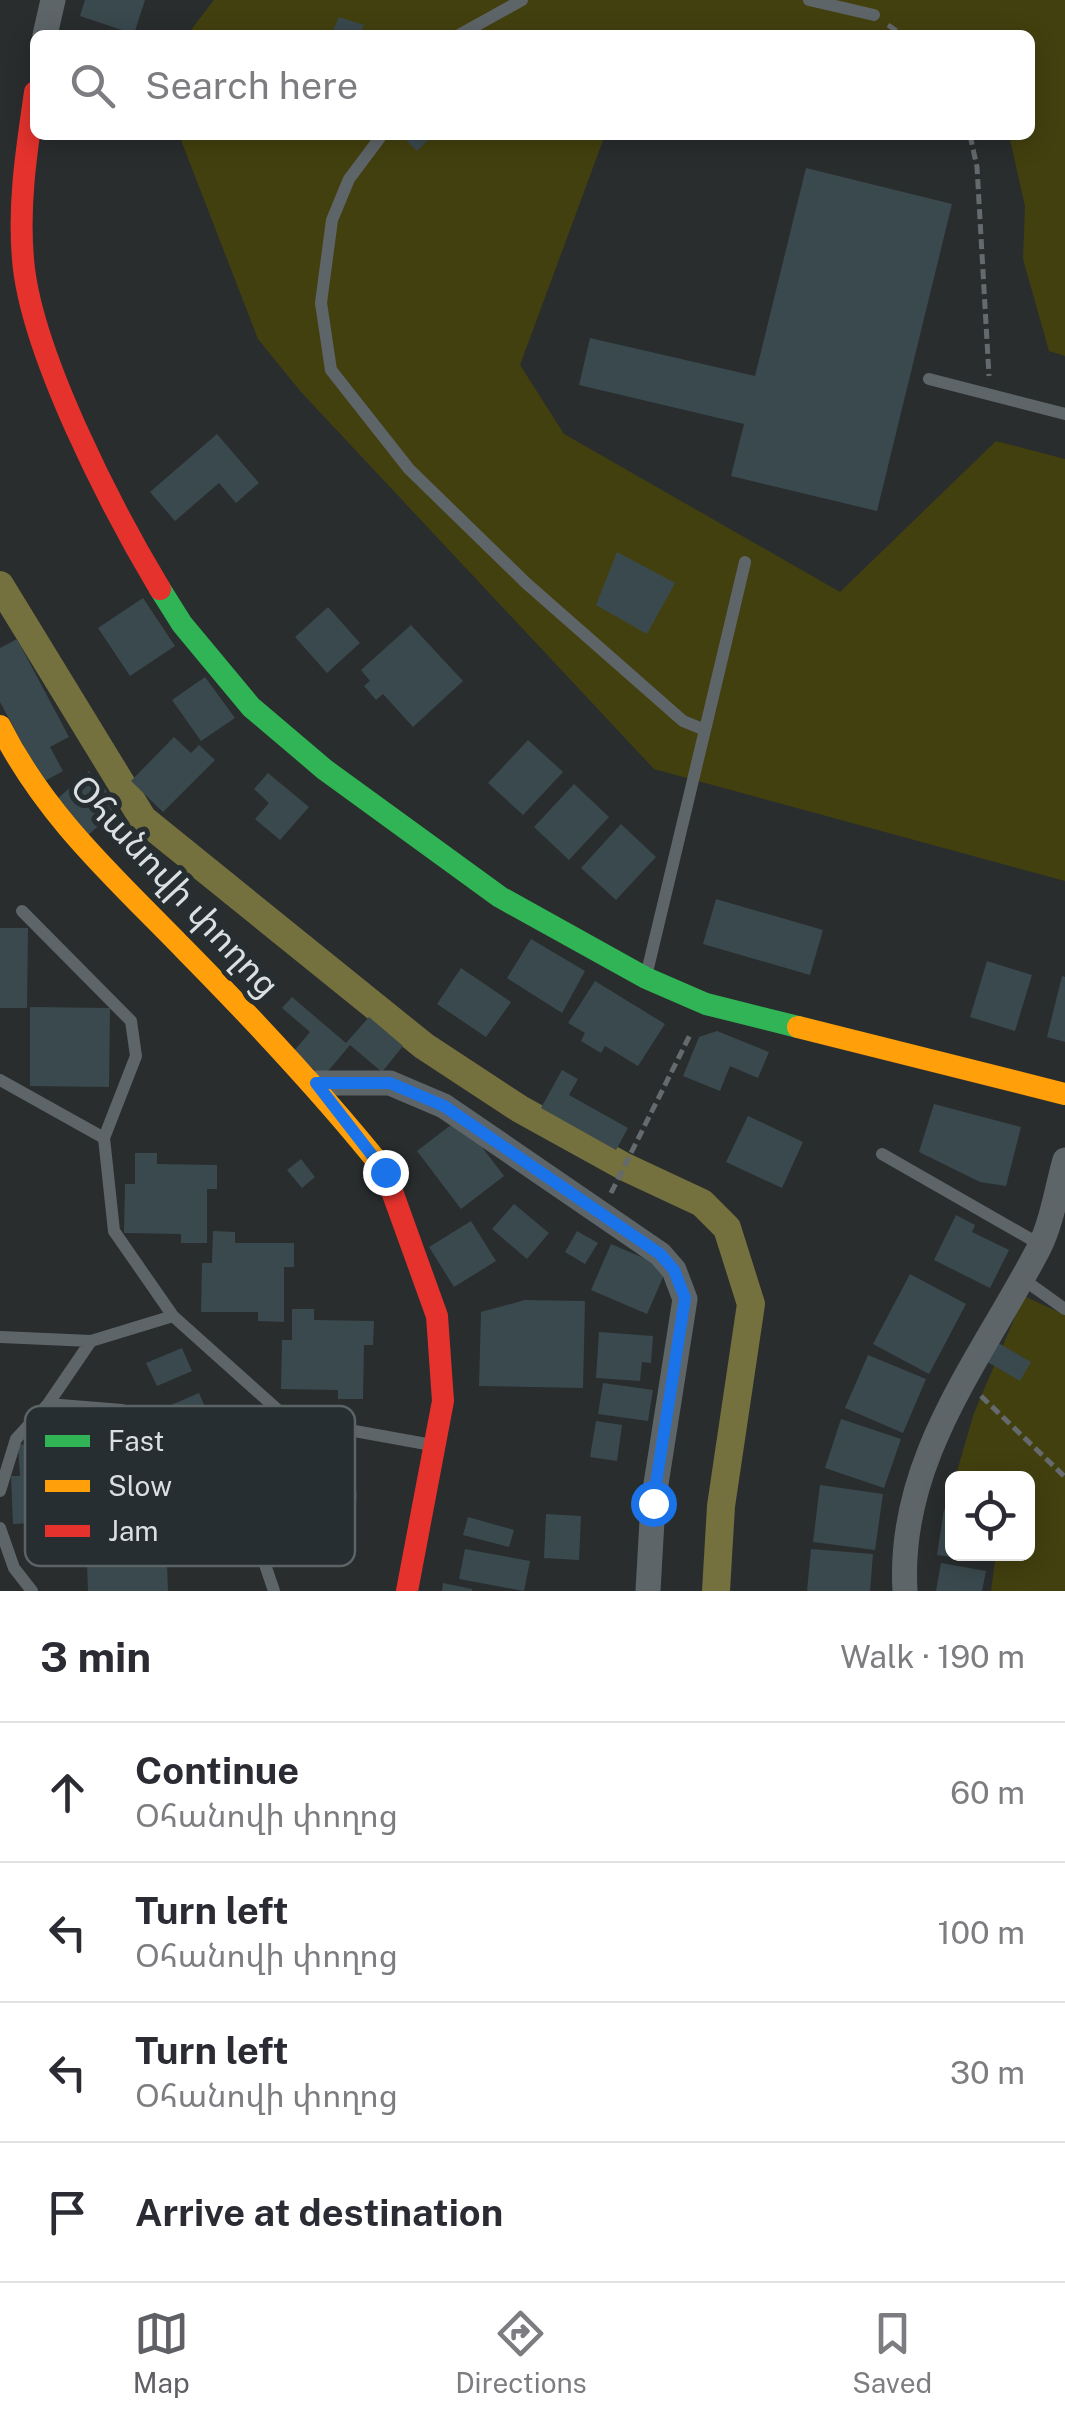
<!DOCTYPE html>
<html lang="en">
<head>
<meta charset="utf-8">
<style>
  body { margin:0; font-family:"Public Sans","Noto Sans Armenian",sans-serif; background:#f2f2f3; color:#2b2b33 }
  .controls { position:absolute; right:30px; bottom:30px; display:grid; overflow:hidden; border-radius:15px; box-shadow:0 5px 25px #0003 }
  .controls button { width:90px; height:90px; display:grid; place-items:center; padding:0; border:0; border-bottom:2px solid #e1e1e2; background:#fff; color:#2b2b33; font:50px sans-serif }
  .stop { position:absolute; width:30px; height:30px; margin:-22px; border:8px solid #1a73e8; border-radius:50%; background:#fff }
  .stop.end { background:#1a73e8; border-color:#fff; box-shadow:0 2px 10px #0008 }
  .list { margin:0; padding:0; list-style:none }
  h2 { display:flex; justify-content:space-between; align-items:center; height:130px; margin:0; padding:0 40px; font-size:42px }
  h2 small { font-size:32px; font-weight:400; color:#7c7c81 }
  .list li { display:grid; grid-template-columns:65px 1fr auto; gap:30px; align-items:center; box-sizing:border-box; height:140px; padding:0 40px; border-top:2px solid #e1e1e2 }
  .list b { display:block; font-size:38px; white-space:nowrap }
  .list p { margin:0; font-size:32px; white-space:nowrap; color:#7c7c81 }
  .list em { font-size:32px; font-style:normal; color:#7c7c81 }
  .icon { flex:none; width:55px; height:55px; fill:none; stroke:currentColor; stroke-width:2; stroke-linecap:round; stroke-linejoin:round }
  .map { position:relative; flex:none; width:1065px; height:1591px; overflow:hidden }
  .search { position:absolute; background:#fff; box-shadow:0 5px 25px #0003; left:30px; right:30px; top:30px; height:110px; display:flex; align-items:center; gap:25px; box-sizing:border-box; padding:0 35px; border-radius:15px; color:#7c7c81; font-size:38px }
  .sheet { height:690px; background:#fff }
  nav { display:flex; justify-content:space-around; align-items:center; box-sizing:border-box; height:140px; border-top:2px solid #e1e1e2; background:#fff; font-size:28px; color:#7c7c81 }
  nav a { display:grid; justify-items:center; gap:5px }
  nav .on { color:#5e6065 }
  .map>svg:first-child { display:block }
</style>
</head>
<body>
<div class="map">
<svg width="1065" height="1591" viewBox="0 0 1065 1591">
  <rect width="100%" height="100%" fill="#292d2e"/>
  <!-- green -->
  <path fill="#43400f" d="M214,0H1065V356L1049,351L1023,259L1025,206L1009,135H1030V35H187Z
    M179,135H605L520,365L564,434L840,592L996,441L1065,459V881L654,769L301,392L258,339Z
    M1024,1296L1065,1315V1591H991L996,1554H1028V1478H955L974,1413Z"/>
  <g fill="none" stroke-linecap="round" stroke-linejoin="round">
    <!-- canal -->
    <path stroke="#74713e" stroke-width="28" d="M0,585L143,819L424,1046L520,1109L625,1167L702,1203L727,1228L751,1304L721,1506L716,1591"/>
  </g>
  <!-- building -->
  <path fill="#3a494e" d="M85,0H145L134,34L80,16Z
    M339,17L364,25L360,35H331Z
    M401,135H433L417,151Z
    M806,168L952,204L877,511L731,476L744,424L579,385L590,338L755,376Z
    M217,434L259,483L236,503L219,483L175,521L150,492Z
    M617,552L675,583L647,634L596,605Z
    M143,598L175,646L130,676L98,628Z
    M328,607L360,643L327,673L295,637Z
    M411,625L463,681L413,727L383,694L376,700L364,686L370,681L361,670Z
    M17,639L69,737L50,747L63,771L43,782L0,702V648Z
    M205,677L235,718L201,741L172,700Z
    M174,737L191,753L199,745L215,760L163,812L131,781Z
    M528,740L563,772L523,815L488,783Z
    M89,771L120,807L88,835L57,799Z
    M268,773L309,807L280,840L255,819L269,803L254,789Z
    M574,784L609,817L569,860L534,827Z
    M621,824L656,857L616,900L581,868Z
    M716,899L823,930L810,975L703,944Z
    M0,928H28L27,1008H0Z
    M531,939L585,971L562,1013L507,978Z
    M987,961L1032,975L1015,1031L970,1017Z
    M461,968L511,1002L486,1037L437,1004Z
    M1062,976L1065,977V1042L1047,1037Z
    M595,981L665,1024L638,1066L605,1046L601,1053L581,1041L585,1033L568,1023Z
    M292,997L346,1043L369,1017L403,1046L382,1072L350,1045L323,1077L293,1052L310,1032L282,1008Z
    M30,1007L110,1008L109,1087L30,1086Z
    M717,1031L769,1052L758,1078L730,1066L720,1091L683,1076L699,1037Z
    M562,1070L578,1079L569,1095L628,1128L616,1150L541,1108Z
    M934,1104L1021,1127L1006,1186L980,1182L919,1152Z
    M748,1116L803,1142L782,1188L726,1162Z
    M460,1118L504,1176L461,1209L417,1151Z
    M135,1153H157V1164L217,1165V1189H207V1243H181V1234L124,1233L125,1184H135Z
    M301,1159L315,1177L302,1188L287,1170Z
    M514,1204L549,1233L527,1259L492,1229Z
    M956,1215L975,1225L972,1232L1009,1250L990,1288L934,1260Z
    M471,1221L496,1261L454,1287L429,1247Z
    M213,1231L235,1232V1243H294V1267H284V1322L258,1321V1312H201L202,1263H212Z
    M577,1231L598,1243L585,1264L565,1252Z
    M611,1244L667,1268L647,1314L591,1290Z
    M910,1274L966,1304L929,1374L873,1344Z
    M525,1300L585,1301L583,1388L479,1386L481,1312Z
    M292,1309H314V1320L374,1321L373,1345H364L363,1399H338V1390L281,1389L282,1340H292Z
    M599,1332L653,1336L651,1363L642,1362L640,1381L596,1378Z
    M995,1341L1031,1362L1020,1381L984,1360Z
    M182,1348L192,1371L157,1386L146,1363Z
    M868,1355L926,1379L903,1433L845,1408Z
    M603,1383L653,1390L648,1421L598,1414Z
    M199,1393L209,1416L174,1432L164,1408Z
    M841,1419L901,1439L884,1488L825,1468Z
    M596,1421L622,1425L617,1461L590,1457Z
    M44,1443V1452L98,1450L99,1477H91L94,1528L70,1529V1521L13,1524L11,1476H20L18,1445Z
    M820,1485L883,1494L875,1550L813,1542Z
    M324,1490L357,1493L351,1556L300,1552L303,1511L322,1512Z
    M944,1509L952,1511V1554H973L972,1560L937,1555Z
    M546,1514L581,1516L579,1560L544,1558Z
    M468,1517L514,1530L509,1547L463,1535Z
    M120,1530V1540L174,1537L175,1564H167L168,1591H88L87,1563H95L94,1532Z
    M465,1549L530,1561L524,1591L459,1579Z
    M811,1549L873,1554L870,1591H807Z
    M941,1563L986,1571L982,1591H936Z
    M443,1583L472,1589V1591H442Z"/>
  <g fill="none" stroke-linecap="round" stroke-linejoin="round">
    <!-- path -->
    <path stroke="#646a6d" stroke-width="5" stroke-dasharray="10 5" stroke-linecap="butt" d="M888,25L903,35
      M970,135L977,167L989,376
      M611,1193L691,1033
      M981,1396L1065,1477"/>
    <!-- lane -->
    <path stroke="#5e6569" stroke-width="12" d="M809,0L874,15
      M459,35L522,0
      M382,135L349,179L332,220L321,303L331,370L409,469L526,583L683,721L705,730L647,972
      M929,379L1065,414
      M705,730L745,562
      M22,911L131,1021L136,1056L104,1138
      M0,1080L104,1138L114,1231L173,1316L288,1419L432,1445
      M882,1154L1041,1245
      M1020,1277L1065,1309
      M1,1337L91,1341L173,1316
      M48,1404L122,1410L258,1544L274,1591
      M0,1491L16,1439L48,1404L91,1341
      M0,1528L14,1568L32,1591"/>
    <!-- street -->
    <path stroke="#5e6569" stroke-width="25" d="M45,35L53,0
      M315,1083H390L444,1106L660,1254L674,1270L685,1299L653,1503L648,1591
      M905,1591C897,1459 982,1358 1039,1248C1052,1222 1057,1188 1065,1160"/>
    <!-- fast -->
    <path stroke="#30b455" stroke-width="22" d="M160,589L182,624L251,707L324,769L500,897L646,978L706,1004L798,1027"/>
    <!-- slow -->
    <path stroke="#ff9f0a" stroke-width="22" d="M0,726C46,817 114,877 184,949C255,1021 322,1092 385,1171L389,1183
      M798,1027L1065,1094"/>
    <!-- jam -->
    <path stroke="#e5322d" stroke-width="22" d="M35,92C27,148 18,202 23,259C30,351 112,509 160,589
      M389,1183L437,1316L443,1401L407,1591"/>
  </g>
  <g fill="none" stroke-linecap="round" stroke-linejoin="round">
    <!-- route -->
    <path stroke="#1a73e8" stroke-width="12" d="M385,1172L316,1083H390L444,1106L660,1254L674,1270L685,1298L653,1503"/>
  </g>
  <g text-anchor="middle" stroke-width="10" stroke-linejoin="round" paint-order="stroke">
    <!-- street labels -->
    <g font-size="35" fill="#dadfe1" stroke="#262e31">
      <text transform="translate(175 886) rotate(47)" y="12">Օհանովի փողոց</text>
    </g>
  </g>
  <!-- legend -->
  <rect x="25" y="1406" width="330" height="160" rx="15" fill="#262e31" stroke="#5c6366" stroke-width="2.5"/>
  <rect x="45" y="1435" width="45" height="12" fill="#30b455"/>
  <rect x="45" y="1480" width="45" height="12" fill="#ff9f0a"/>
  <rect x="45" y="1525" width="45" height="12" fill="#e5322d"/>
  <g font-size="28" fill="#dadfe1">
    <text x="108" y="1451">Fast</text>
    <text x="108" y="1496">Slow</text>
    <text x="108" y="1541">Jam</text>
  </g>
</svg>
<div class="controls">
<button><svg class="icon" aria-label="locate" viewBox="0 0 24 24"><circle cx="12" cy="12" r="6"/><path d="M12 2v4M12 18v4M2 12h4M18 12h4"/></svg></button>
</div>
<div class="stop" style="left:653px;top:1503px"></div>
<div class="stop end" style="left:385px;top:1172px"></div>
<div class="search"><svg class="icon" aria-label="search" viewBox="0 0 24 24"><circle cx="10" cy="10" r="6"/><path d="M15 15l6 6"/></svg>Search here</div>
</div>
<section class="sheet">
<h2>3 min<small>Walk · 190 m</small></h2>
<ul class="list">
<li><svg class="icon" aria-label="ahead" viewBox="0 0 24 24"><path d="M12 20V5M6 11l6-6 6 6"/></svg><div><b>Continue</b><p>Օհանովի փողոց</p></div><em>60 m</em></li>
<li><svg class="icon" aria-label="left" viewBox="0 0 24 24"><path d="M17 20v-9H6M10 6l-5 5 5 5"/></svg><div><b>Turn left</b><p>Օհանովի փողոց</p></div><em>100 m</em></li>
<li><svg class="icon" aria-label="left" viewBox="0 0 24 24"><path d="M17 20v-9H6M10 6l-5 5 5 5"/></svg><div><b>Turn left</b><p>Օհանովի փողոց</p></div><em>30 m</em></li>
<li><svg class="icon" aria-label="arrive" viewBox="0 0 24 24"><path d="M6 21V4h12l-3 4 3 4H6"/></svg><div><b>Arrive at destination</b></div></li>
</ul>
</section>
<nav>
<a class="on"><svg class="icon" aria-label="map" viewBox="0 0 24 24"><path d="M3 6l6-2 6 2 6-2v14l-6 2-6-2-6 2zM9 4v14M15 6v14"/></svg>Map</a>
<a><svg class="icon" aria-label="directions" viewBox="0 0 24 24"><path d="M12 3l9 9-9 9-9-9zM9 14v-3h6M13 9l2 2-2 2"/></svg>Directions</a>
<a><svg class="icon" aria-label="saved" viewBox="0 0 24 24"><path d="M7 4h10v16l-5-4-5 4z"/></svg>Saved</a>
</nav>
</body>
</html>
